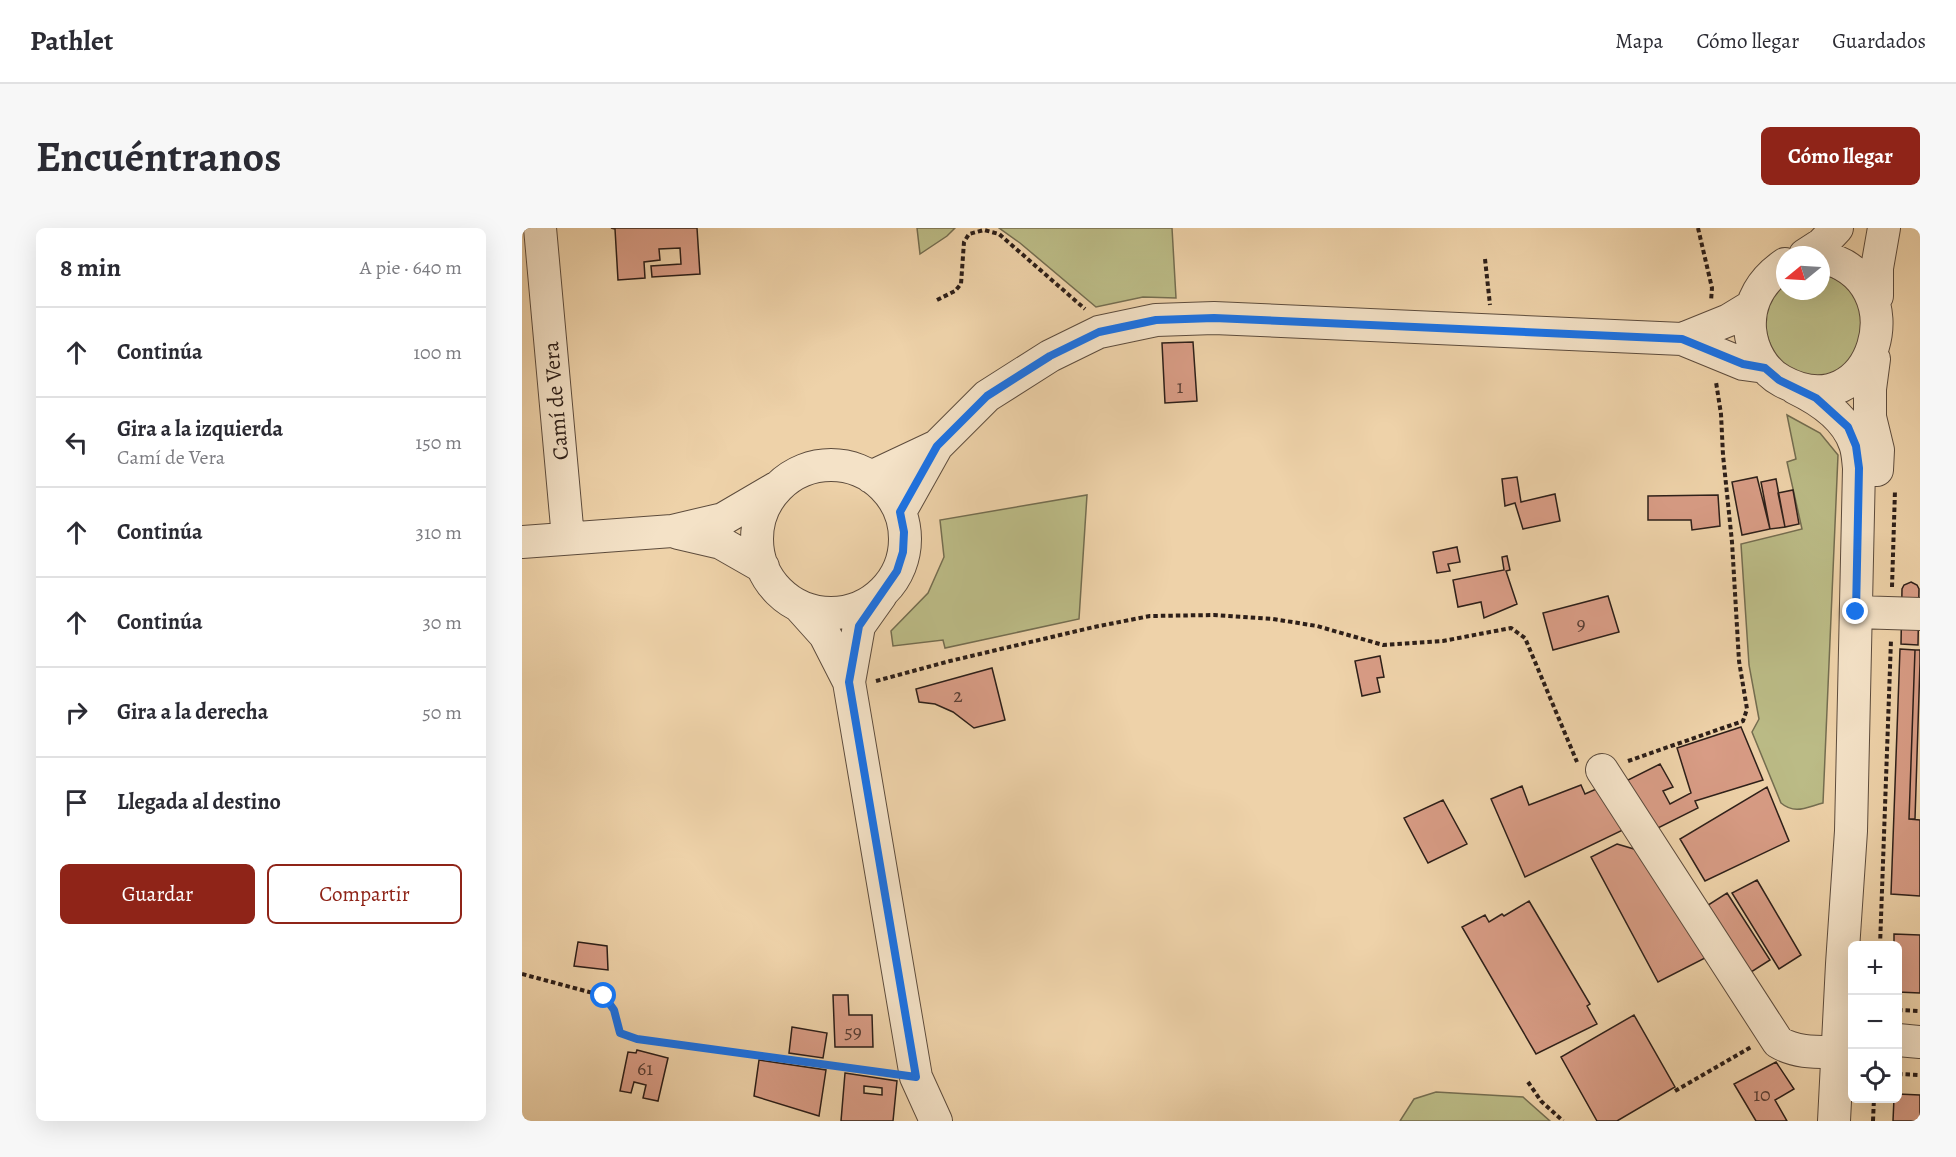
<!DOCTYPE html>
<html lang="es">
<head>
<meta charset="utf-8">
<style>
  body { margin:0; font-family:Alegreya,serif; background:#f7f7f7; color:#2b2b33 }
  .controls { position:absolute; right:18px; bottom:18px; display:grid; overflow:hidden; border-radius:9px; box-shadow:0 6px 24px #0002 }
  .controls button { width:54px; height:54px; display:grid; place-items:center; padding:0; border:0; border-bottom:2px solid #e1e1e2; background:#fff; color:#2b2b33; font:30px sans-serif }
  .compass { position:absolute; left:1254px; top:18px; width:54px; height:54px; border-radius:50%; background:#fff; box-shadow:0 6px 24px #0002; rotate:252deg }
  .stop { position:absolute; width:18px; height:18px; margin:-14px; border:4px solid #1a73e8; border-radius:50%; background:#fff }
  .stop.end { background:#1a73e8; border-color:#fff; box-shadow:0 2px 6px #0008 }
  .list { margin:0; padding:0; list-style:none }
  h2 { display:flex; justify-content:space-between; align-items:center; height:78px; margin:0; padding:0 24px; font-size:26px }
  h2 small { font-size:20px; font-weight:400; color:#7c7c81 }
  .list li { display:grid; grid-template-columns:39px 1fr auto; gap:18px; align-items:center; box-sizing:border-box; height:90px; padding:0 24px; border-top:2px solid #e1e1e2 }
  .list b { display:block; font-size:22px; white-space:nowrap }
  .list p { margin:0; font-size:20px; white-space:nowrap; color:#7c7c81 }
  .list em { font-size:20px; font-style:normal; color:#7c7c81 }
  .actions { display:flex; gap:12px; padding:18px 24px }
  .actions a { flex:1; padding:14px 0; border:2px solid #8f2418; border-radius:9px; text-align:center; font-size:21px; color:#8f2418 }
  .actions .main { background:#8f2418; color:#fff }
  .icon { flex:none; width:33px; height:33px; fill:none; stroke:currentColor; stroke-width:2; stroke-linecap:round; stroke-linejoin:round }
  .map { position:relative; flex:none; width:1398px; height:893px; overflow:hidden; border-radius:9px }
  header { display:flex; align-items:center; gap:36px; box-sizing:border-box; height:84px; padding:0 30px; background:#fff; border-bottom:2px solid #e1e1e2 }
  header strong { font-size:28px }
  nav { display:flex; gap:33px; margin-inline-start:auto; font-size:21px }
  .intro { display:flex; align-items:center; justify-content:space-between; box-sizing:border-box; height:144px; padding:0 36px }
  h1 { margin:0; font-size:42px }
  .button { padding:15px 27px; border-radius:9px; background:#8f2418; color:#fff; font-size:21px; font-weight:700 }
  main { display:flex; gap:36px; padding:0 36px }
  aside { flex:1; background:#fff; border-radius:9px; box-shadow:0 6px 24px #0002 }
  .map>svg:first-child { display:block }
</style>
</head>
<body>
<header>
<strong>Pathlet</strong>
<nav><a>Mapa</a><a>Cómo llegar</a><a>Guardados</a></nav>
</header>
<div class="intro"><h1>Encuéntranos</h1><a class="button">Cómo llegar</a></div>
<main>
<aside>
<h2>8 min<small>A pie · 640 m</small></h2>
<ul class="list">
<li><svg class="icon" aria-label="ahead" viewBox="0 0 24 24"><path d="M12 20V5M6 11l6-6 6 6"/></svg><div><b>Continúa</b></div><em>100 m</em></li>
<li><svg class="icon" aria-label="left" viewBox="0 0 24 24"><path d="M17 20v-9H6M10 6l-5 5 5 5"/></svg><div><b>Gira a la izquierda</b><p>Camí de Vera</p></div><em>150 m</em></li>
<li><svg class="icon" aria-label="ahead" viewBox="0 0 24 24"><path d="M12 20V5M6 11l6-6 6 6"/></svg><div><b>Continúa</b></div><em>310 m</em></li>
<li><svg class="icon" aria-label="ahead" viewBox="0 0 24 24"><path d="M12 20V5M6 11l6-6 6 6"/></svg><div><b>Continúa</b></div><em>30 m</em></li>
<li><svg class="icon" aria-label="right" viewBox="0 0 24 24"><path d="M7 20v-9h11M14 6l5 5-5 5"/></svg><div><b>Gira a la derecha</b></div><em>50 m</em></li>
<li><svg class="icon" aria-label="arrive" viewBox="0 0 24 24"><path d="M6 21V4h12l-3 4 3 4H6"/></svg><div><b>Llegada al destino</b></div></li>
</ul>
<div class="actions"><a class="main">Guardar</a><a>Compartir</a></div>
</aside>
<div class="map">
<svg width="1398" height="893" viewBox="0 0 1398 893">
  <rect width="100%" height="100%" fill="#eed2a9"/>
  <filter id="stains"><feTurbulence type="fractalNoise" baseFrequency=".00333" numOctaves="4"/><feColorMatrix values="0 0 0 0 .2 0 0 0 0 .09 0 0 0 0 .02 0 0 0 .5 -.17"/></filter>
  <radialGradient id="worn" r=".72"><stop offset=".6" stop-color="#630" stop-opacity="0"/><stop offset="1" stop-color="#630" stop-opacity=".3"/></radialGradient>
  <!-- green -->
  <path fill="#bbbb86" stroke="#746d50" stroke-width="1.5" d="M395,0H433L425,8L398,26Z
    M477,0H650L654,70L621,69L574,79L498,15Z
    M1299,47C1315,48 1323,57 1333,68C1335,71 1340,75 1341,79C1343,82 1342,89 1342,93C1342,98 1344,106 1342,111C1340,123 1319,143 1308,146C1256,161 1219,88 1263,57V63H1299Z
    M1265,187L1298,205L1316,227L1301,575C1285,579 1273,587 1259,575L1230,504L1237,491L1227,437L1219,316L1280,301L1265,234L1274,231Z
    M565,267L557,391L423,420L421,412L371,418L369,403L406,365L422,329L418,292Z
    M914,864L1001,869L1028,893H878L892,871Z"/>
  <!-- building -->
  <path fill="#d89c85" stroke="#2d1f19" stroke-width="1.5" fill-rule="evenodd" d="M89,0H175L178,46L130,49L129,38L159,36L158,20L137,21L138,32L122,34L123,50L96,52L93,1Z
    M671,114L675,173L643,175L640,115Z
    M995,249L999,274L1033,266L1038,293L1001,301L993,275L983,278L980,251Z
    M1235,249L1248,301L1220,307L1210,254Z
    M1254,251L1263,299L1248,301L1239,254Z
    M1271,262L1277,296L1263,299L1256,265Z
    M1196,267L1198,298L1170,302L1169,292H1126V268Z
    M935,319L938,334L926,336L928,343L915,345L911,324Z
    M985,328L988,342L984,343L995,376L962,390L959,374L936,379L931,352L982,342L980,329Z
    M1389,354L1395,357L1397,361L1396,417L1379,416L1380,361L1382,357Z
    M1086,368L1097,404L1031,422L1021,385Z
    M1378,421L1393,422L1387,591L1398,592V668L1369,666Z
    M1393,422H1398V435L1393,591H1387Z
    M858,428L862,449L855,450L858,464L840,468L833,433Z
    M470,440L483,492L452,500L431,484L413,476L397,474L394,461Z
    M1219,499L1241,552L1173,573L1176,580L1122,607L1096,557L1138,536L1151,559L1141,563L1148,576L1169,565L1155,520Z
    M1059,557L1063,566L1081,558L1103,601L1003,649L969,571L1000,558L1007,577Z
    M1245,559L1267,613L1183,653L1158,611Z
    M921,572L945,616L906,635L882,590Z
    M1095,616L1122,624L1187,728L1136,754L1069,629Z
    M1235,652L1279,727L1257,741L1210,665Z
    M1205,665L1248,732L1226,746L1183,679Z
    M1007,673L1068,776L1065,778L1075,796L1014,826L940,699L963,687L967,694L980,686L982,688Z
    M1372,706L1398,707V765L1376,764V718H1372Z
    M56,714L85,718L86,742L52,738Z
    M311,767H326L327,787H350L351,819H313Z
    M1112,787L1153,859L1095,893H1075L1039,829Z
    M270,799L305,805L301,830L267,825Z
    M115,822L146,830L136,873L121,870L124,857L112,854L109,865L98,863L106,824L114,825Z
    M237,832L304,842L297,888L232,868Z
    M1254,834L1272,861L1253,872L1265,893H1234L1212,856Z
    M323,845L375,853L371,893H319ZM342,858L360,860V867L342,865Z
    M1376,866L1398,867V893H1371L1372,870H1376Z"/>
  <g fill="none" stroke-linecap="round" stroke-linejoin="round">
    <defs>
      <path id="minor" d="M18,0L46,310
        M1283,27L1300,16L1315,0
        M1263,36C1241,51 1226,73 1228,101C1230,122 1241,143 1260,153C1352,204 1398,50 1299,29
        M1355,68V40L1362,0
        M1230,78L1207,92L1160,111L1221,136L1243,139
        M1352,131L1348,161V189L1356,222L1355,242
        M1273,160C1298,172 1324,189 1333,216C1336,224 1336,232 1337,240L1329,603L1320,736L1312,893
        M235 311a74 74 0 1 1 148 0a74 74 0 1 1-148 0Z
        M349,249L415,218
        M378,284L415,218L465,168L528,128L577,104L634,92L692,90L1160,111
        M156,305L199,315L241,339
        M0,314L150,303L201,291L254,260
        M277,378L303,407L327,454L394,849L414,893
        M1334,384L1398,386
        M327,454L337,398L359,367
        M1080,542L1256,814C1274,825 1294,824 1315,824
        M1376,812L1398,814"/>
    </defs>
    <!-- minor casing -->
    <use href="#minor" stroke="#5d4c3d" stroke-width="34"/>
    <!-- path -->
    <path stroke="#2d1f19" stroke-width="4" stroke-dasharray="4.5 3" stroke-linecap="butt" d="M1176,0L1190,60L1189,73
      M963,31L968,77
      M415,72L433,63L439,56L442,14L447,6L462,2L477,6L563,81
      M1370,359L1373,262
      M354,453L428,433L572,399L628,388L692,387L751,391L795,398L861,417L921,413L989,400L1003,410L1055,534
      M1106,533L1221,493L1225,481L1217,433L1210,314L1201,227L1199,186L1194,154
      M1358,718L1369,412
      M0,746L82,768L91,782L98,805L115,811L366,846
      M1376,782L1398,783
      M1376,846L1398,847
      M1006,854L1019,873L1041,893
      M1153,863L1229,819
      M1351,893L1352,870"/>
    <!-- minor -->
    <use href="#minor" stroke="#f4e2c7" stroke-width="32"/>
  </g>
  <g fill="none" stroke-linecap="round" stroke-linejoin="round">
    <!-- route -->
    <path stroke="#1a73e8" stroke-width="8" d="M82,768L92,782L98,805L115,811L394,849L327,454L337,398L375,343L381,324L382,304L378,284L415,218L465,168L528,128L577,104L634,92L692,90L1160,111L1221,136L1243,140L1257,152L1294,170L1326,199L1334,218L1337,240L1334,384"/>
  </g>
  <g text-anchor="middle" stroke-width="5" stroke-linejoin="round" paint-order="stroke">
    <!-- number labels -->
    <g font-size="20" fill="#583e34">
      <text x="658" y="165">1</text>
      <text x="1059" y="402">9</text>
      <text x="436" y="474">2</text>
      <text x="331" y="810">59</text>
      <text x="123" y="847">61</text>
      <text x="1240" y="873">10</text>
    </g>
    <!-- street labels -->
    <g font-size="22" fill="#2d1f19" stroke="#f4e2c7">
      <text transform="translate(33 173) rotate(-95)" y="8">Camí de Vera</text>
    </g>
  </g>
  <rect width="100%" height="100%" filter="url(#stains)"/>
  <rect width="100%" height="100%" fill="url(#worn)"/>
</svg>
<div class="controls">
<button>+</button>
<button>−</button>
<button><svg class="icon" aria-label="locate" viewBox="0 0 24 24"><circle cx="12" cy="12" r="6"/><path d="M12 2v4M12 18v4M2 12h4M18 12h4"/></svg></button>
</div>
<svg class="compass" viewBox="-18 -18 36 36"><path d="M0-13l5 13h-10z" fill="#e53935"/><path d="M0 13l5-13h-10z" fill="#7c7c81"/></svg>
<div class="stop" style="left:82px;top:768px"></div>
<div class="stop end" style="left:1334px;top:384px"></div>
</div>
</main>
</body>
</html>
